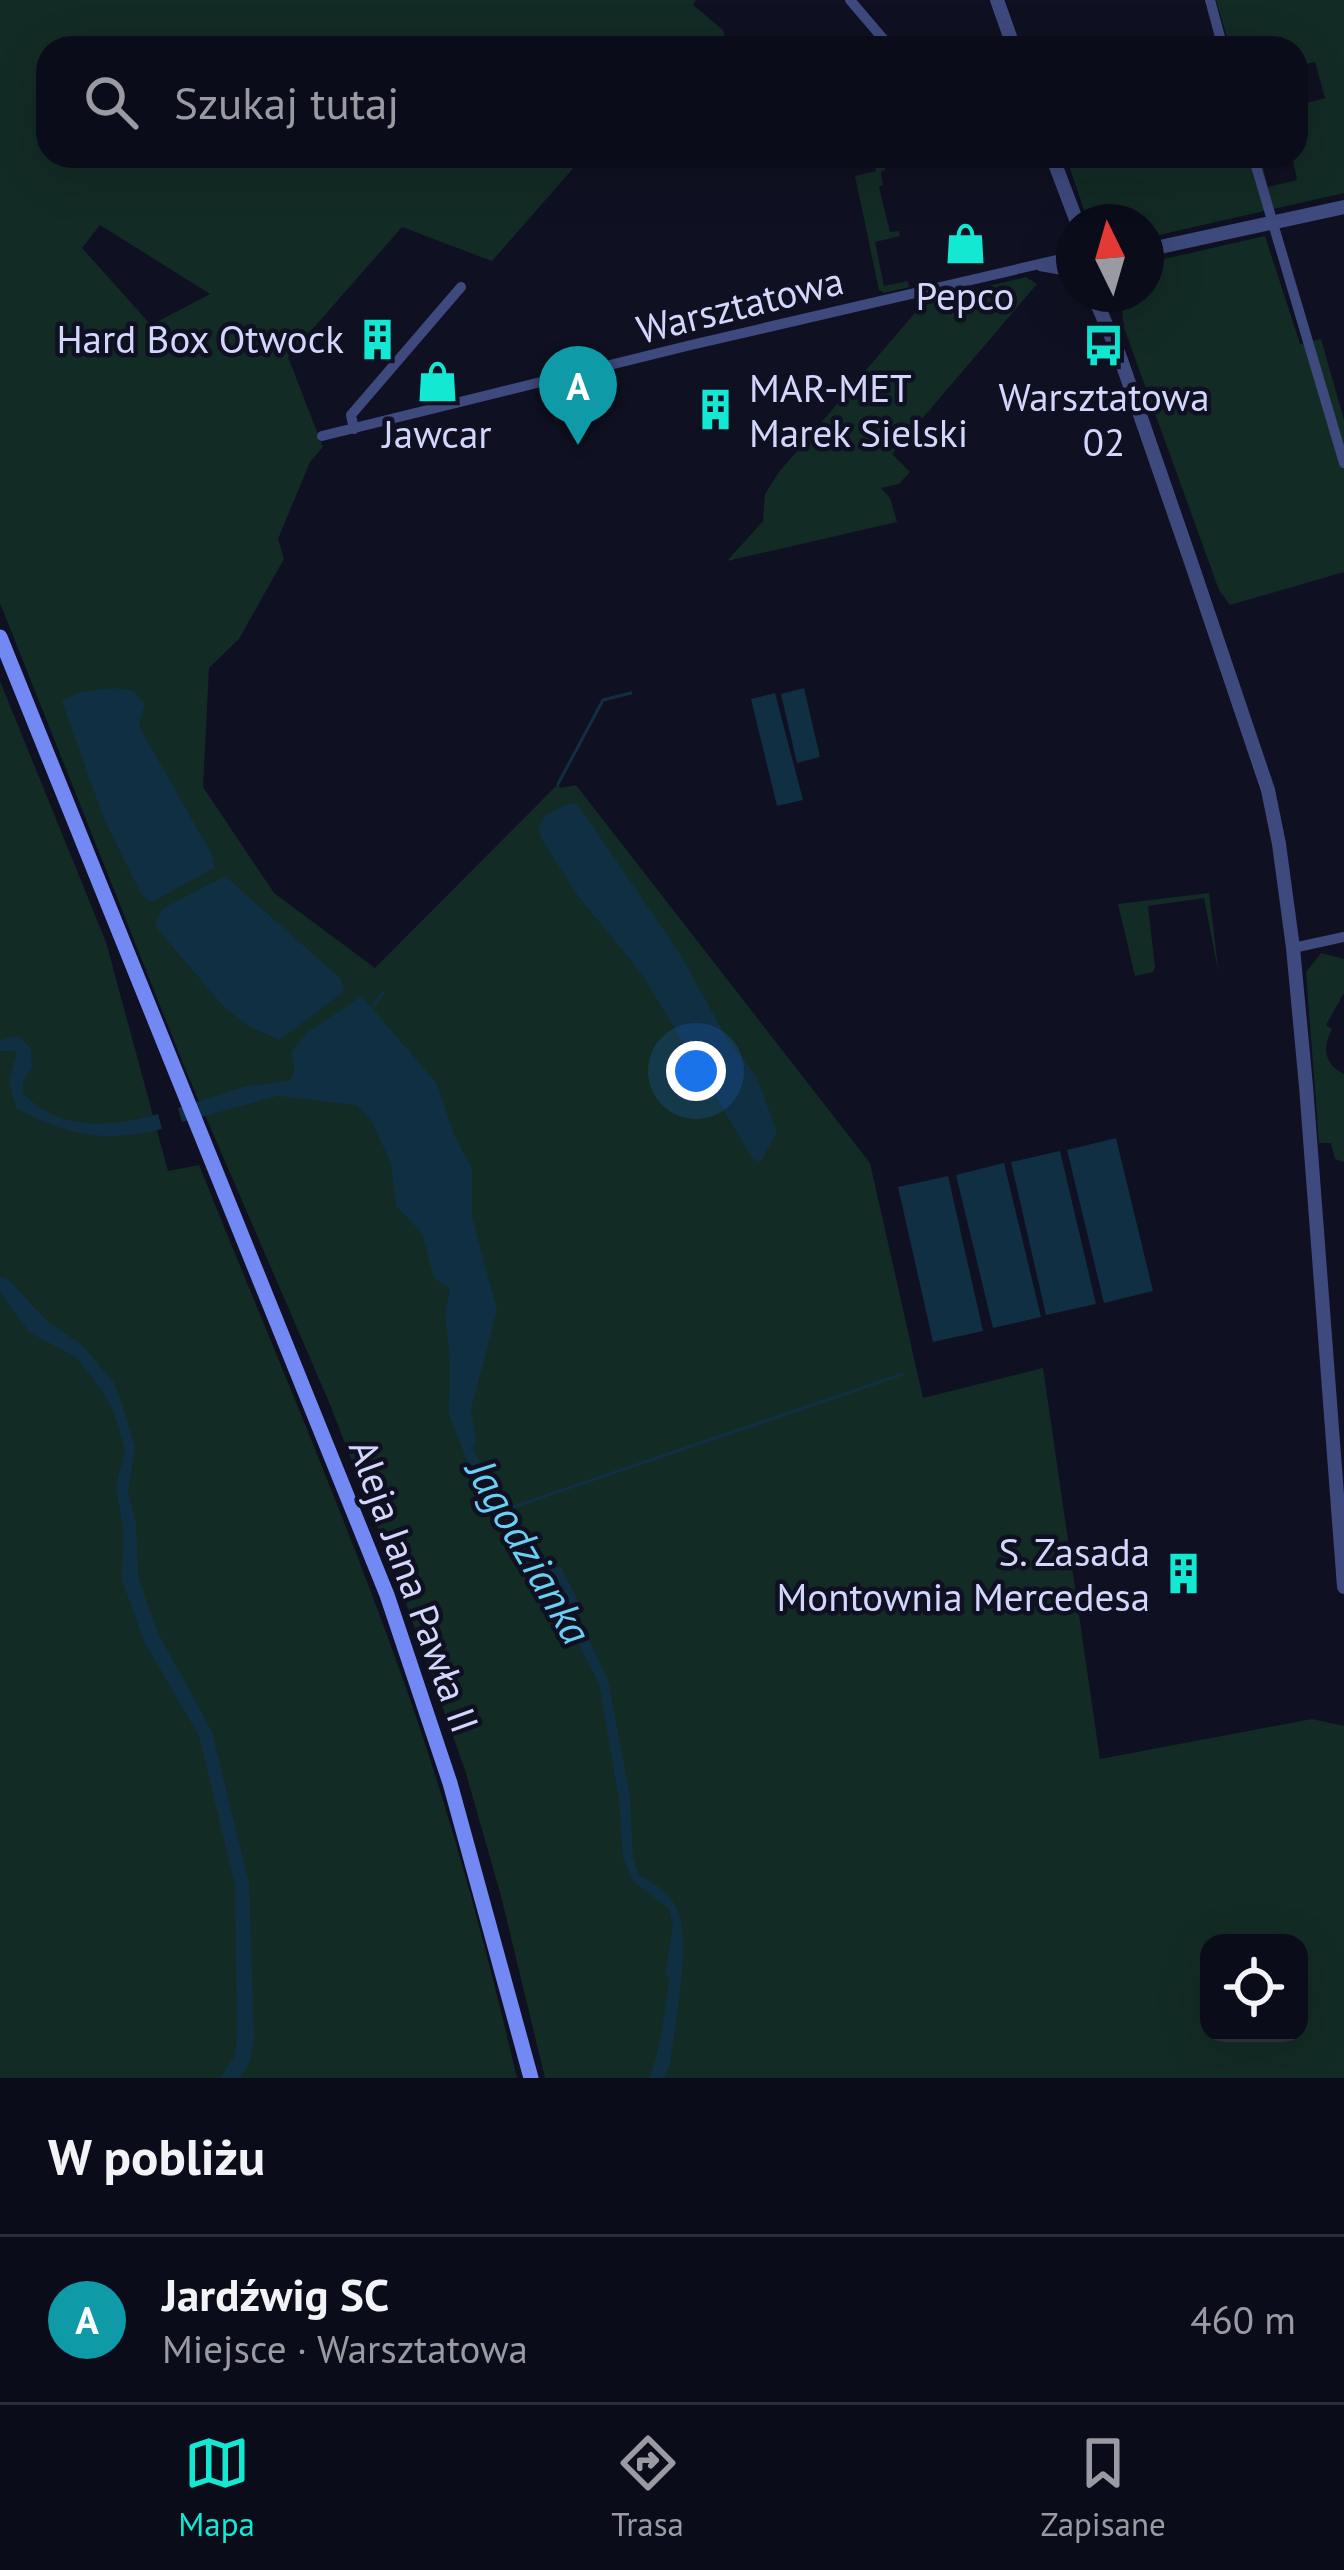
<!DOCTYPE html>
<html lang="pl">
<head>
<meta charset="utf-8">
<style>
  body { margin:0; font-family:"PT Sans",sans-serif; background:#191a26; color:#f1f3f6 }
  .controls { position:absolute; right:36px; bottom:36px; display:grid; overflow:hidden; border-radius:24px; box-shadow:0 12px 48px #0002 }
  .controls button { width:108px; height:108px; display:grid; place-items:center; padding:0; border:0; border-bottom:3px solid #2b2c38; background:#0b0c19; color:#f1f3f6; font:60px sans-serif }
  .compass { position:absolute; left:1056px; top:204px; width:108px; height:108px; border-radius:50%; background:#0b0c19; box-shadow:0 12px 48px #0002; rotate:355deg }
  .you { position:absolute; left:696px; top:1071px; width:42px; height:42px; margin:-30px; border:9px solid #fff; border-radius:50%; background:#1a73e8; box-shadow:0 0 0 18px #1a73e833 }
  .badge { display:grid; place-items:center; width:78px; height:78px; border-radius:50%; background:#12e8d2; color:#fff; font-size:39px; font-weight:700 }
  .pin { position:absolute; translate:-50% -99px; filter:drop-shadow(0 3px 6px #0008) }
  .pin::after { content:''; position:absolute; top:63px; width:42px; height:36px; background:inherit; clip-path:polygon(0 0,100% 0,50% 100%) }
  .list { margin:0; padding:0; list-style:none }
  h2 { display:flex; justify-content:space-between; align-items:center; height:156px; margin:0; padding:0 48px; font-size:51px }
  h2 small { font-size:39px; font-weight:400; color:#9a9ba2 }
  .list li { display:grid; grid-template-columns:78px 1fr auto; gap:36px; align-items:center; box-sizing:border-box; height:168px; padding:0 48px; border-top:3px solid #2b2c38 }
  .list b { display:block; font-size:45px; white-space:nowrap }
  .list p { margin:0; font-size:39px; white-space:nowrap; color:#9a9ba2 }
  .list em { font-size:39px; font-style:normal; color:#9a9ba2 }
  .icon { flex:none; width:66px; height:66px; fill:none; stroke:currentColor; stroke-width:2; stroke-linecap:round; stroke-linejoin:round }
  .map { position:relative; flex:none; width:1344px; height:2078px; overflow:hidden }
  .search { position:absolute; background:#0b0c19; box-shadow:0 12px 48px #0002; left:36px; right:36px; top:36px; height:132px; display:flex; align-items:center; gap:30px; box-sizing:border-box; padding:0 42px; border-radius:36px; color:#9a9ba2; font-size:45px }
  .sheet { height:324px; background:#0b0c19 }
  nav { display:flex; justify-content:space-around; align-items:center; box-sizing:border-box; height:168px; border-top:3px solid #2b2c38; background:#0b0c19; font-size:33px; color:#9a9ba2 }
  nav a { display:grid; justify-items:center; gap:6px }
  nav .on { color:#12e8d2 }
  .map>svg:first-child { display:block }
</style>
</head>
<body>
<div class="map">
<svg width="1344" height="2078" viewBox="0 0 1344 2078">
  <rect width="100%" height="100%" fill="#0f1021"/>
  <!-- green -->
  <path fill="#132b25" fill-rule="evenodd" d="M0,0H696L693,5L723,30L728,48H48V156H584L492,261L402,227L288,357L323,447L310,462L278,539L284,559L239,639L209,668L203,787L274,893L375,968L558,784L560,788L576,785L870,1163L923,1398L1043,1368L1100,1759L1312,1719L1344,1726V2078H545L501,1896L465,1770L397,1578L329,1402L186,1071L0,603ZM100,225L210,294L151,325L82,248ZM1209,1943H1299V2033H1209Z
    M1216,0H1344V193L1146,238V222H1088L1066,156H1260L1268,187L1297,180L1292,156H1296V93L1300,105L1325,98L1315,62L1296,66V48H1230Z
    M872,156H884L885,170L881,172L883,185L879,187L890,232L899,231L900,236L875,242L884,286L908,281L909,287L884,293L879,290L855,176L876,171Z
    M1265,236L1300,344L1321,339L1344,420V572L1230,605L1219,590L1123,325L1121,294H1146V263Z
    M1026,277L1037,284L892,454L910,472L899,484L881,488L890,498L897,522L727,561L763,521L765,494L779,472L925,301Z
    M0,681L106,942L168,1171L199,1165C265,1329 335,1491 395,1657C445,1794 484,1936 517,2078H0Z
    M1209,893L1219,975L1204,898L1148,906L1155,967L1153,972L1135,976L1118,904Z
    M1321,953L1344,959V993L1326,1025L1332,1029C1322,1048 1324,1064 1344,1074V1162L1335,1159L1331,1143H1319L1306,972Z"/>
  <!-- water -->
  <path fill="#112f43" d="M113,688L134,691L145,704L139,726L213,857L214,868L152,902L141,894L104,819L62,701L80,692Z
    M804,688L820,757L797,763L781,694Z
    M775,693L803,800L777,806L751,699Z
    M570,803L578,805L678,951L729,1042L757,1077L777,1133L760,1162L753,1159L642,974L578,896L541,838L538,827L547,814Z
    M225,876L341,979L344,991L280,1040L250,1027L224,1007L155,926L162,909Z
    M362,996L437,1084L455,1137L472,1169V1217L497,1310L471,1409L476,1441L473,1448L493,1491L516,1507L514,1517L555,1570L560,1565L579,1603L574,1608L608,1680L630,1797L633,1858L639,1875C653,1883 667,1890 675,1905C694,1936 674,2026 670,2064L664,2078H649C662,2048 664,2009 670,1977L665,1976L673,1926L669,1909L633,1881L623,1858L619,1799L599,1684L549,1586L481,1495L449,1415L450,1356L445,1313L450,1289L434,1278L422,1233L396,1206L391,1163L371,1120L356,1105L278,1096L182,1122L178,1108L243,1087L291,1080L295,1068L291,1052L308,1032Z
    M18,1036L31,1048L32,1069L23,1080V1093C58,1132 113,1127 158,1114L162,1129C105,1143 68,1136 16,1108L9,1081L17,1051H0V1040Z
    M1116,1138L1153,1291L1104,1303L1067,1150Z
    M1060,1151L1096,1304L1046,1315L1011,1162Z
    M1004,1163L1041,1317L993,1328L956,1175Z
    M948,1176L983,1331L933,1342L898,1187Z
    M0,1277L8,1279L47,1321L82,1345L114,1383L124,1410L135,1448L128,1491L136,1524L138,1577L158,1633L212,1732L249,1883L254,2038L250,2061L240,2078H220L234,2057L237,2040L235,1885L199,1736L144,1641L122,1580L123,1528L116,1486L125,1450L114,1413L102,1390L76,1357L30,1333L0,1292Z"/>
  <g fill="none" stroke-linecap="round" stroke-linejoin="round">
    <!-- stream -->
    <path stroke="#112f43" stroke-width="3" d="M558,784L603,700L631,693
      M373,1006L383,993
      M513,1507L903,1374"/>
    <!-- minor -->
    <path stroke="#3e497d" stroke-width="10" d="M850,0L891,48
      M1210,0L1223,48
      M1253,156L1344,463
      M1040,266L1074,272
      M354,429L351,415L461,287
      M322,436L691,345L1074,256
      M1293,948L1344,937"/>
    <!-- tertiary -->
    <path stroke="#3e497d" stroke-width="14" d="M997,0L1014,48
      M1052,156L1077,222
      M1146,250L1344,207
      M1074,260V271
      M1093,294L1120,357L1191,562L1268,790L1279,844L1293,948L1306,1086L1344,1587"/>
    <!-- secondary -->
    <path stroke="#7289f4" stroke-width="15" d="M0,637L387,1595L450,1783L531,2078"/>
  </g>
  <!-- icons -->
  <defs>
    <symbol id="shop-bare" viewBox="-9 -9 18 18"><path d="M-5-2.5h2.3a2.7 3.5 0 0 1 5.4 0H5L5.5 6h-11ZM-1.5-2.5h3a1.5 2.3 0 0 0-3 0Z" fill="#12e8d2" stroke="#0f1021" stroke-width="2.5" paint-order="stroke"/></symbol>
    <symbol id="building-bare" viewBox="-9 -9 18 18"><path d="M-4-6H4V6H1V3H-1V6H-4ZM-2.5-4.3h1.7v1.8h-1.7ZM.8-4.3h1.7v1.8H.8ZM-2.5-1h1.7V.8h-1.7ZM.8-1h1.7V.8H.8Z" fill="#12e8d2" stroke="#0f1021" stroke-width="2.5" paint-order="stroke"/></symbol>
    <symbol id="bus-bare" viewBox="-9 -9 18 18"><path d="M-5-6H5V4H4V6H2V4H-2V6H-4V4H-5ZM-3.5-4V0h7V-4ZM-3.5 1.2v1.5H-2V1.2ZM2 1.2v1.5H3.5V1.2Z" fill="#12e8d2" stroke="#0f1021" stroke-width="2.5" paint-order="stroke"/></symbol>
  </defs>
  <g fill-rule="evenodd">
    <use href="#shop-bare" x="936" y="214" width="59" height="59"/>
    <use href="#building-bare" x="348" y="310" width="59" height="59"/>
    <use href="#bus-bare" x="1074" y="316" width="59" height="59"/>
    <use href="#shop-bare" x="408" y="352" width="59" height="59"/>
    <use href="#building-bare" x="686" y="380" width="59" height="59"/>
    <use href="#building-bare" x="1154" y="1544" width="59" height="59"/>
  </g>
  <g text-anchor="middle" stroke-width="9" stroke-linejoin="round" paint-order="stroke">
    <!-- poi labels -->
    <g font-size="39" fill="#d3d7fc" stroke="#0f1021">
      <text x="965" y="310">Pepco</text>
      <text x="344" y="353" text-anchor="end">Hard Box Otwock</text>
      <text x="749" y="402" text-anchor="start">MAR-MET<tspan x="749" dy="45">Marek Sielski</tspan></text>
      <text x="1104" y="411">Warsztatowa<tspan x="1104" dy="45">02</tspan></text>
      <text x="437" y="448">Jawcar</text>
      <text x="1150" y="1566" text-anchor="end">S. Zasada<tspan x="1150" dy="45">Montownia Mercedesa</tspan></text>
    </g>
    <!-- street labels -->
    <g font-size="39" fill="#d3d7fc" stroke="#0f1021">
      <text transform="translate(740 305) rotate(-14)" y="14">Warsztatowa</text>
      <text transform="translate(414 1586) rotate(70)" y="14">Aleja Jana Pawła II</text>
    </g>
    <!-- water labels -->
    <g font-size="42" font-style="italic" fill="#6ad0f3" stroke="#0f1021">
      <text transform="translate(529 1551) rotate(60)" y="15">Jagodzianka</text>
    </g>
  </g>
</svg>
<div class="controls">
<button><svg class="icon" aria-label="locate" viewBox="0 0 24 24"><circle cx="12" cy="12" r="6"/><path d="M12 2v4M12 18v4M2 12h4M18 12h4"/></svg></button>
</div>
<svg class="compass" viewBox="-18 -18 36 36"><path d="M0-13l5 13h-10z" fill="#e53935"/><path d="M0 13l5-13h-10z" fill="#9a9ba2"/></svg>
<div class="you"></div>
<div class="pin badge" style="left:578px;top:445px;background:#0f9aa8">A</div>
<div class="search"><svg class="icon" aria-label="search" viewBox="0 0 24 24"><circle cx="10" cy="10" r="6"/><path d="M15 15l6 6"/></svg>Szukaj tutaj</div>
</div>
<section class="sheet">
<h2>W pobliżu<small></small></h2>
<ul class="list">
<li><span class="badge" style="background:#0f9aa8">A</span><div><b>Jardźwig SC</b><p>Miejsce · Warsztatowa</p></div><em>460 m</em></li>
</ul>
</section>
<nav>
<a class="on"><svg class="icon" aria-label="map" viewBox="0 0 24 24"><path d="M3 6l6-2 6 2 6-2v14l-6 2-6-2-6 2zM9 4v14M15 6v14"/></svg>Mapa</a>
<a><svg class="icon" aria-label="directions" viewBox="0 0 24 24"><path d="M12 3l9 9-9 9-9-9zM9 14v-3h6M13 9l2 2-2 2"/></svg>Trasa</a>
<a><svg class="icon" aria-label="saved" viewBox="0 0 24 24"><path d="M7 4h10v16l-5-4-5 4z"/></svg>Zapisane</a>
</nav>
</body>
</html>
